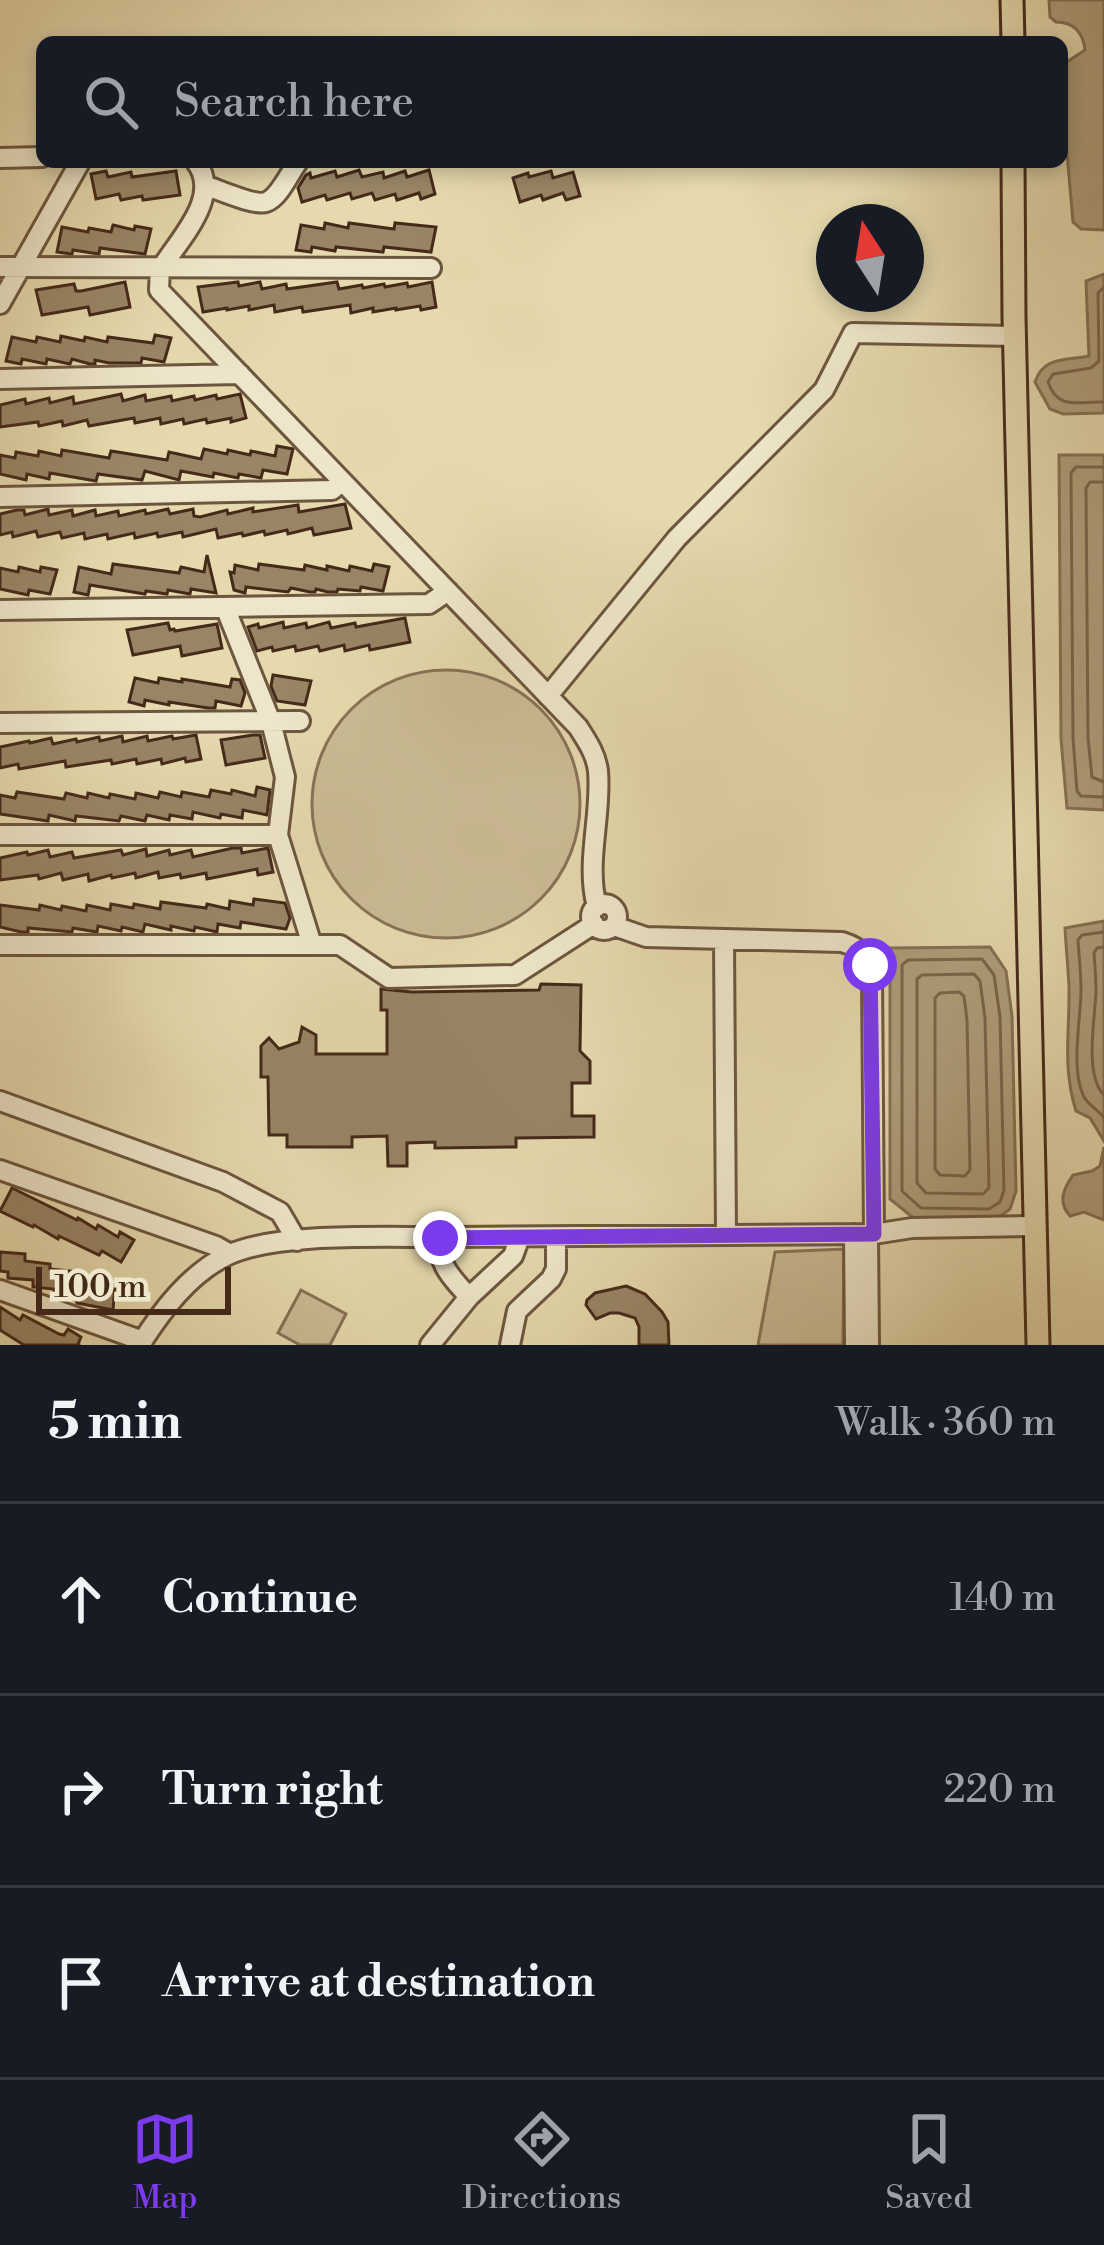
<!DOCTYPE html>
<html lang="en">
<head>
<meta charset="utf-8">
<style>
  body { margin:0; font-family:"Libre Bodoni",serif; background:#242831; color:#f1f3f6 }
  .compass { position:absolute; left:816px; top:204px; width:108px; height:108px; border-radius:50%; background:#171b24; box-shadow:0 6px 18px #0003; rotate:348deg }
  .scale { position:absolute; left:36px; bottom:30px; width:195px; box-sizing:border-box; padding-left:12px; border:6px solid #452a1a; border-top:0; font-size:33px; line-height:42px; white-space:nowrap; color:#452a1a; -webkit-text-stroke:9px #eee6ca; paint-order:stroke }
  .stop { position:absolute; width:36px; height:36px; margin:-27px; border:9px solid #7c3aed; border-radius:50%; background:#fff }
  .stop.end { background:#7c3aed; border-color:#fff; box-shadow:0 3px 12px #0008 }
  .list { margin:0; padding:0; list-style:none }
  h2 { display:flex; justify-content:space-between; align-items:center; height:156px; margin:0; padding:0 48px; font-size:51px }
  h2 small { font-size:39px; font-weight:400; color:#9ea1a6 }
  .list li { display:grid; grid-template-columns:78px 1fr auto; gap:36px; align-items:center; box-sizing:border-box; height:192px; padding:0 48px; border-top:3px solid #363941 }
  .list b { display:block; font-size:45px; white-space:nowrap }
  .list em { font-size:39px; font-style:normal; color:#9ea1a6 }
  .icon { flex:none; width:66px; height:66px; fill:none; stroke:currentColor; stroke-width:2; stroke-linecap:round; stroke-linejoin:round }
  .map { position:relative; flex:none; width:1104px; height:1345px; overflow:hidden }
  .search { position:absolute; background:#171b24; box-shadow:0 6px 18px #0003; left:36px; right:36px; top:36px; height:132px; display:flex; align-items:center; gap:30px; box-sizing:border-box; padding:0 42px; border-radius:18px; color:#9ea1a6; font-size:45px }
  .sheet { height:732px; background:#171b24 }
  nav { display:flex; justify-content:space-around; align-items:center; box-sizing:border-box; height:168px; border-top:3px solid #363941; background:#171b24; font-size:33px; color:#9ea1a6 }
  nav a { display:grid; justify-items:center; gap:6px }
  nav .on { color:#7c3aed }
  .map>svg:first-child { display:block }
</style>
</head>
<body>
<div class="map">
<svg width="1104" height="1345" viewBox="0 0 1104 1345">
  <rect width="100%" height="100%" fill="#e5d9ad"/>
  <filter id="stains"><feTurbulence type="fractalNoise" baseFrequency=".00167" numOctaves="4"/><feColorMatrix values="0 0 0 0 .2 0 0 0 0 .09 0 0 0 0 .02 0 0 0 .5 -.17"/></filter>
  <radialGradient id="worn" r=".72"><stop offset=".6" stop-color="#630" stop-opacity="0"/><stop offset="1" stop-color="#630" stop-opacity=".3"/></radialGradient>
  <!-- green -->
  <path fill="#cabb94" stroke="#887257" stroke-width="3" d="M312 804a134 134 0 1 1 268 0a134 134 0 1 1-268 0Z
    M844,1249L843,1345H758L775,1252Z
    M301,1290L346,1314L330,1345H300L278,1333Z"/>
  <!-- water -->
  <path fill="#af9e7b" stroke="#857054" stroke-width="3" d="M1049,0H1104V230L1081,229L1073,222L1062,96V65L1085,50C1083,33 1074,22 1056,22L1050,17Z
    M1104,274V413L1063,414L1050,409L1035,382C1044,356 1065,361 1089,356L1086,281Z
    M1059,455H1104V810L1067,808L1061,739Z
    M1104,921V1141L1090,1118L1076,1111C1062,1066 1070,1031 1069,986C1068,967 1066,947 1065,928Z
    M990,947L1006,971L1012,1016L1016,1191L1010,1209L994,1221L916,1220L890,1199V948Z
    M1104,1147V1220L1084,1212L1070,1216C1057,1202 1064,1188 1073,1175L1092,1171L1100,1166Z"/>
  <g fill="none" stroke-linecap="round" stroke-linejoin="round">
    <!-- shore -->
    <path stroke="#7a644a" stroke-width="3" d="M1104,287L1098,293L1099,361L1091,368L1053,374L1048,382C1058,411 1078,401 1104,402
      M1104,467H1076L1071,473L1073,738L1077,791L1081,796L1104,797
      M1104,482H1090L1086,488L1088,738L1092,777L1104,782
      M1104,932L1082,935L1078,940C1079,956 1081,973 1081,989C1081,1020 1070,1069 1084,1097C1089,1106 1098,1109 1104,1118
      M1104,947L1097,948L1094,953C1095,966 1096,979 1096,992C1095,1019 1084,1075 1104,1095
      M982,959L994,975L1000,1017L1004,1190L1000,1202L989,1209L921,1208L902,1191V965L908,960Z
      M974,974L980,981L985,1018L989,1188L983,1194L926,1193L917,1183V979L922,975Z
      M959,992L964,996L967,1020L970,1170L965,1176L940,1175L935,1169V998L940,993Z"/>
  </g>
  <!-- building -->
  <path fill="#988566" stroke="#452a1a" stroke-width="3" d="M359,170L362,177L383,172L384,178L405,171L407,177L429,170L435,194L421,199L419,193L397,200L395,194L375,200L372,193L352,199L350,193L327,200L325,195L302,202L298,188L306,175L310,173L311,178L335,171L337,177Z
    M106,171L108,177L131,172L132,177L176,171L180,195L143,200L142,196L121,200L119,194L96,199L91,174Z
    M551,171L553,178L573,172L580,196L566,200L563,193L543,200L541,195L520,202L513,178L528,173L529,177Z
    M325,223L348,228L349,223L394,229L395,223L436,227L431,252L384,247L383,252L336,247L335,251L312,247L311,252L296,250L301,225L324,229Z
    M113,225L134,230L135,226L151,229L145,254L100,248L99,254L73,250L72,254L57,252L62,227L88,232L89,228L111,232Z
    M125,282L130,307L90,315L88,307L42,315L36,290L74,284L76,291H81Z
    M238,282L239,286L260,282L262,289L286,284L287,289L337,282L339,289L362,285L363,288L384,284L385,287L407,283L408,287L432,282L436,307L421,310L420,306L396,310V308L373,312V308L351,313L350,305L303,312L302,307L275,312L274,305L249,310V306L227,310V308L203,312L198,287Z
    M155,335L171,338L164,362L142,358L141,363H109L95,360V364H90L72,359L70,364L47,359L46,364L22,359L21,364L6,361L12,337L36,342L37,337L60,342L61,336L84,341L85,337L107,342L108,337L153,343Z
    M121,394L123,401L145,395L146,401L171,396L172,401L194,396L195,400L216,395L217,399L240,394L246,418L231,422V418L207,423L206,419L184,424L183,419L161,424L160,418L135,423L134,418L89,426L87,420L63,426L62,421L39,426L38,422L0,427V405L25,399L26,404L49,398L50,403L73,397L74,404Z
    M277,446L293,449L287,474L263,470L261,478L239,474L238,478L214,473L213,477L181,471L179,480L145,471L142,480L98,474L96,481L50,473L49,479L27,474L26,480L0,474V455L15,458L16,452L38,456L39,451L61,456L62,450L109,458L111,451L167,460L169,452L201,459L204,449L227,454L228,450L250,455L251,451L275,456Z
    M345,504L351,528L314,535L312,528L288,534L287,530L265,535L264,531L243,536L242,533L218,538L216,529L183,537L182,532L158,537L157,533L135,538L134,533L108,539L107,534L85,539L84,533L62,538L60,532L38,537L36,531L13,537L12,532L0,535V514L17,510H24L25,515L48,509L49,515L72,510L73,516L95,510L96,516L118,511L119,516L145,510L146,514L168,509L170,514L193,509L194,516L200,517L227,510L228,514L253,508V512L298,505L299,512Z
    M207,555L216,593L191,589L190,594L168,590L167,594L146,591L145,594L90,585L88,595L74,592L79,567L111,574L113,564L179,573L181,567L204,572Z
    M259,564L304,570L305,565L327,570V566L349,571L350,566L372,571L374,564L389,567L383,591L361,587L360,591L338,589L337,592H328L316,589L315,592H310L291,588L288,592L246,587L245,593L234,590L230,572L234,573L235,565L258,570Z
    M19,567L40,572L41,567L57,570L50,594L29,590L28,595L0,589V568L18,572Z
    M405,618L410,642L370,650L369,645L345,651L344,645L320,651L318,646L296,651L295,646L273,651L272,647L257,651L248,627L258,624L259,628L283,622L284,628L306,623L307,628L329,622L331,628L355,623L356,627Z
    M168,623L170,630L174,629L175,631L217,624L222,648L182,656L180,646L133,655L127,630Z
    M273,675L311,681L305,705L277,701L271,686Z
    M135,678L158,683L159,678L182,682V679L230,687L232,679L240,680L245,693L241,706L216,701L215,708H208L169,702V705L145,700L144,706L129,702Z
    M196,735L201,759L186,762L185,758L162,764L161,759L137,764L136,759L112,764L111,760L66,767L65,761L19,769L18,764L0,768V747L29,741L30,743L51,738L53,744L76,739L77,742L99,737L100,741L122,736L123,742L147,736L148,741L172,736L173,739Z
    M253,735H260L265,758L226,765L221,740Z
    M257,787L270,790L267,815L243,810L242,818L221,814L220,818L193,812L192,819L170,815L169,820L147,815L145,821L121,816L119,821L76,816L75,821L49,815L48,821L0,814V795L15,798L17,792L64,799L66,793L87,798L88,793L109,798L110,794L135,799L136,793L158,798L160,792L181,797L182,792L209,797L211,790L231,794L232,790L255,796Z
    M233,848H241L242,853L268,848L273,872L258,875L257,869L207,879L206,873L181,878L180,874L159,878L158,872L136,878L135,873L112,878L111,875L89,881L88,874L63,880L61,873L39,879L38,875L0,880V858L27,852L28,855L48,850L50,857L72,852L74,858L121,850L123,855L146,849L147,856L169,850L170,855L191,850L193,857Z
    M254,899L285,903L290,918L286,929L241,922L240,928L218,924L217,932L195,927L194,931L171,926V930L145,924L143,932L122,927L121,931L98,926L97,932L73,928L72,932L28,928V932H21L0,927V905L39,910L40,905L61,910L62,906L86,911L87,905L110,910L111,904L133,908L134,904L160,909L161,902L206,908L207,904L229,909L230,901L253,905Z
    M541,984L581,985L580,1051L590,1061V1083H572V1116H594V1137L516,1138V1147L435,1148V1142L407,1143V1166H388L387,1136L352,1137V1147H287V1135H269L268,1077H261V1046L269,1038L279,1049L299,1042L302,1027L316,1035V1054H387V1010H381V989L412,992L539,990Z
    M12,1188L77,1220L78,1218L96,1229L98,1225L118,1237L120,1232L134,1240L121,1262L102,1251L99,1255L59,1236L58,1239L34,1225L33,1227L0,1211Z
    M0,1252L25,1254V1261L50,1264V1269L71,1271V1278L94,1279L93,1283L115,1285L113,1310L77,1303L76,1297L54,1295V1289L33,1287V1280L8,1278V1272L0,1271Z
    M626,1286L645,1294L662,1312L668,1322L669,1345H639V1327L635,1318L619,1313H610L596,1319L586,1305L587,1300L595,1293Z
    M0,1307L20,1320L23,1315L59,1334L64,1335L68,1329L81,1337L78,1344L80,1345H24L0,1330Z"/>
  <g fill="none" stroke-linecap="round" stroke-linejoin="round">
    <defs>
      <path id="minor" d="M0,158L42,157
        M207,186C219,190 255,206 266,202C279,198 290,172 298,162
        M0,267L431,268
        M160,267L159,290L578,727C587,741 596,754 598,771C602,816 585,862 597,907
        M162,267C181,237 222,196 196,162
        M0,304L80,162
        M0,379L240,374
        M0,497L332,490L342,481
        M225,607L271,722L285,777L278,835L312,945
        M0,610L429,604L448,591
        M548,696L677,538L824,390L853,333L1015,336
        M0,723L300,721
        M0,835H278
        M591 917a13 13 0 1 1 26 0a13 13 0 1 1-26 0Z
        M614,926L646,937L842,942C861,948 869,956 872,975L874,1234
        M724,939L726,1235
        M0,945H340L389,978L515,975L594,924
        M0,1101L223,1182L280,1212L297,1241
        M0,1170L216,1246L230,1254
        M854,1234L855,1345
        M868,1234L869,1345
        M440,1237C437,1265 452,1278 469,1297
        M0,1290L143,1341
        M140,1345C162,1310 190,1273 228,1255C280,1231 395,1238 454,1237C594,1236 734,1235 874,1234L912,1228L1036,1226
        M430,1345L469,1297L513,1256L520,1237
        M510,1345L517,1311L551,1279L556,1269V1237"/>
      <path id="major" d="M1012,0L1013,42
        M1013,162L1014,317L1038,1345"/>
    </defs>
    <!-- minor casing -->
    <use href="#minor" stroke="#6d563f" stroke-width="24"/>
    <!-- major casing -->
    <use href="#major" stroke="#452a1a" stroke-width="27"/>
    <!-- minor -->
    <use href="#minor" stroke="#eee6ca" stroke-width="18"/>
    <!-- major -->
    <use href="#major" stroke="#e5d9ad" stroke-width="21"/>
  </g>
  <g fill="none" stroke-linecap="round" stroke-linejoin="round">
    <!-- route -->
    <path stroke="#7c3aed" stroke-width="15" d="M440,1238L874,1234L870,965"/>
  </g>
  <rect width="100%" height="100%" filter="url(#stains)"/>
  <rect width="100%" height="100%" fill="url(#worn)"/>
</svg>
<svg class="compass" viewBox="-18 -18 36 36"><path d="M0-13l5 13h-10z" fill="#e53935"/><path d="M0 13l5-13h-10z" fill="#9ea1a6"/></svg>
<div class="scale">100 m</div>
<div class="stop" style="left:870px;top:965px"></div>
<div class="stop end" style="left:440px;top:1238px"></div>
<div class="search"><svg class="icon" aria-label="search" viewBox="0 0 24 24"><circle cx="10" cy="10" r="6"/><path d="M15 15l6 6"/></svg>Search here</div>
</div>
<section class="sheet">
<h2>5 min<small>Walk · 360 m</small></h2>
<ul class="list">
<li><svg class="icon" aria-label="ahead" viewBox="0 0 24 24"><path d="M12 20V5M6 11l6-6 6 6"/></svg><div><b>Continue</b></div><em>140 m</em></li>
<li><svg class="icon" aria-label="right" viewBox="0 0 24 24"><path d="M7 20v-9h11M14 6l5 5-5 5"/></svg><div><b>Turn right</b></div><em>220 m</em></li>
<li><svg class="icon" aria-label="arrive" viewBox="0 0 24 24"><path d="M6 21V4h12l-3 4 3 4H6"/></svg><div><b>Arrive at destination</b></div></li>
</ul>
</section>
<nav>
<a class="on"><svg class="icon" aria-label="map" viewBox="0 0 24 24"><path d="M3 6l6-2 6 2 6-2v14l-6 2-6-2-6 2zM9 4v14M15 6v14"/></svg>Map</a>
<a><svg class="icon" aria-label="directions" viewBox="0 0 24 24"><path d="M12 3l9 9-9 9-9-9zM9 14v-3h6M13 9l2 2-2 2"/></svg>Directions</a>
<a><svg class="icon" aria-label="saved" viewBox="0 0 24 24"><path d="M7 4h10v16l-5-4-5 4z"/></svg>Saved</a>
</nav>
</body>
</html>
